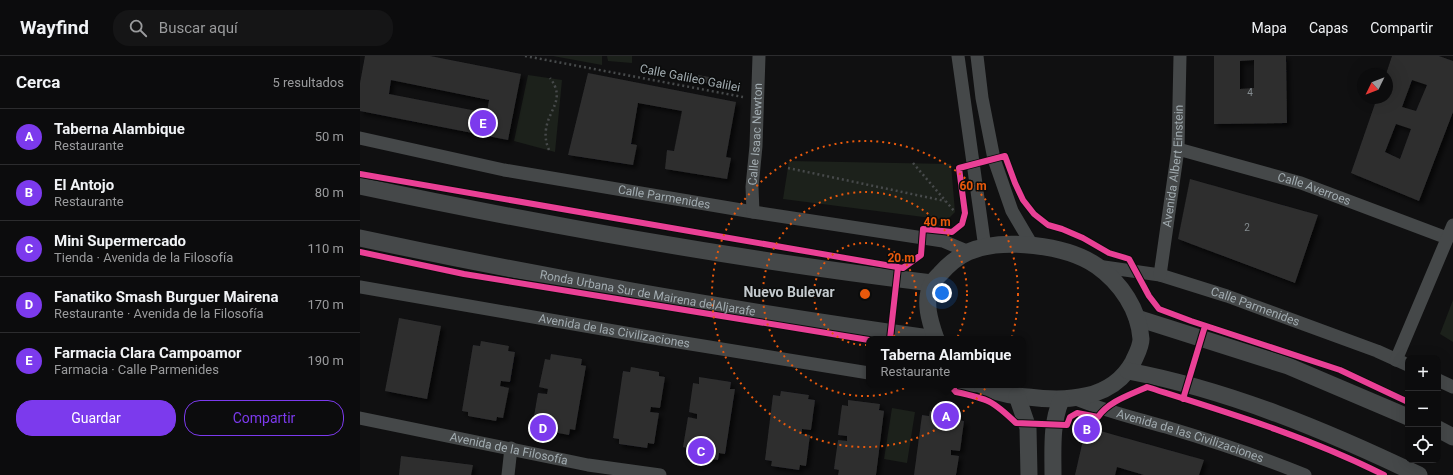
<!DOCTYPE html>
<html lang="es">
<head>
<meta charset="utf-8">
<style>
  body { margin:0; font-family:Roboto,sans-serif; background:#151516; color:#f1f3f6 }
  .controls { position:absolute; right:12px; bottom:12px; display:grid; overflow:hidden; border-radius:8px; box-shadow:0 4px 16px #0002 }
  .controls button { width:36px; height:36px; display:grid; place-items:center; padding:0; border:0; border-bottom:1px solid #2c2c2e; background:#0c0c0d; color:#f1f3f6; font:20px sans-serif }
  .compass { position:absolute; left:997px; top:12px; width:36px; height:36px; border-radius:50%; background:#0c0c0d; box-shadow:0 4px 16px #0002; rotate:227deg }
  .you { position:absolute; left:582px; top:237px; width:14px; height:14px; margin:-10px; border:3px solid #fff; border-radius:50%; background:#1a73e8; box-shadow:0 0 0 6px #1a73e833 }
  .badge { display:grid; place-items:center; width:26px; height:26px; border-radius:50%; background:#7c3aed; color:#fff; font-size:13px; font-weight:700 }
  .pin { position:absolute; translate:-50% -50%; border:2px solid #fff; box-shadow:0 1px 4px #0006 }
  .popup { position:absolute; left:506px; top:280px; width:160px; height:52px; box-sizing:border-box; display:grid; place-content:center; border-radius:8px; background:#0c0c0d; filter:drop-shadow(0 1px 3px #0005); font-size:13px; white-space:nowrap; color:#9a9b9d }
  .popup b { font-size:15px; color:#f1f3f6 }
  .popup::after { content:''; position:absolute; left:50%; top:100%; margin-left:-8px; border:8px solid transparent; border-top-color:#0c0c0d }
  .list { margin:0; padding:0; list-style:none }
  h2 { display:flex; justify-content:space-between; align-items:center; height:52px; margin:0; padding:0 16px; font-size:17px }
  h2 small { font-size:13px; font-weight:400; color:#9a9b9d }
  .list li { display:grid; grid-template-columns:26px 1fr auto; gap:12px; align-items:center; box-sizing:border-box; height:56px; padding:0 16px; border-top:1px solid #2c2c2e }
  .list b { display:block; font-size:15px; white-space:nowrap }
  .list p { margin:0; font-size:13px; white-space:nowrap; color:#9a9b9d }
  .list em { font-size:13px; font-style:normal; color:#9a9b9d }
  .actions { display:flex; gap:8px; padding:12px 16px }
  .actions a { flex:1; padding:9px 0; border:1px solid #7c3aed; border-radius:16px; text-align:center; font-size:14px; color:#7c3aed }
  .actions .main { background:#7c3aed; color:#fff }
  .icon { flex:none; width:22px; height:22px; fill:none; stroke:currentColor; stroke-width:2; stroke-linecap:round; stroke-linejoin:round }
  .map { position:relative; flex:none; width:1093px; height:419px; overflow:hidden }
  header { display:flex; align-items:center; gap:24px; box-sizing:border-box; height:56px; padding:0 20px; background:#0c0c0d; border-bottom:1px solid #2c2c2e }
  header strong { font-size:19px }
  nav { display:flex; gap:22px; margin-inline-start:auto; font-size:14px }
  .search { width:280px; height:36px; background:#151516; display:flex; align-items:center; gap:10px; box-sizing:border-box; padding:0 14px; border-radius:16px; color:#9a9b9d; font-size:15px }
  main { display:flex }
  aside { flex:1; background:#0c0c0d }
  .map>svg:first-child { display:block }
</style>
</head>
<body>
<header>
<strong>Wayfind</strong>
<div class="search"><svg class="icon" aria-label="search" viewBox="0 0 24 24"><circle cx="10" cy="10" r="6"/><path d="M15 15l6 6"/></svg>Buscar aquí</div>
<nav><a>Mapa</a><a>Capas</a><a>Compartir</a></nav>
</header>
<main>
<aside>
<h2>Cerca<small>5 resultados</small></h2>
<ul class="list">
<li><span class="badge">A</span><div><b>Taberna Alambique</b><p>Restaurante</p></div><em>50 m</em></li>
<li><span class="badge">B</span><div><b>El Antojo</b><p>Restaurante</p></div><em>80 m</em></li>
<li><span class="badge">C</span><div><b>Mini Supermercado</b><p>Tienda · Avenida de la Filosofía</p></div><em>110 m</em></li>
<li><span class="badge">D</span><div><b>Fanatiko Smash Burguer Mairena</b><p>Restaurante · Avenida de la Filosofía</p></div><em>170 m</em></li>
<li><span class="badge">E</span><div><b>Farmacia Clara Campoamor</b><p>Farmacia · Calle Parmenides</p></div><em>190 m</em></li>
</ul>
<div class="actions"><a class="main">Guardar</a><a>Compartir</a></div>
</aside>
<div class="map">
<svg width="1093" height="419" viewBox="0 0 1093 419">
  <defs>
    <filter id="shadow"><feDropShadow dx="3.5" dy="3.5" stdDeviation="2" flood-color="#0009"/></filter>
  </defs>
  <rect width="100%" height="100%" fill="#101011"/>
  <!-- green -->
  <path fill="#1c211b" d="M193,0H242V9Z
    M247,0H272V7L248,5Z
    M168,19L202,24L195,96L154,85Z
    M429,105L591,108L595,156L587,164L423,143Z
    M1093,244V286L1080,278Z
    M532,352L555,356L547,407L524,403Z"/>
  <!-- building -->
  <path fill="#2e2e2f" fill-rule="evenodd" filter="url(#shadow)" d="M5,0H70L161,18L148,84L0,55V27ZM31,24L129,44L127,57L29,38Z
    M854,0H926L927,67L854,68ZM894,4V32L880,33V5Z
    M1032,0H1079L1093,5V56L1059,145L991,117L1017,42H1027L1026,18ZM1052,24L1067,29L1056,55L1042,51ZM1036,68L1051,73L1040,103L1025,96Z
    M228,17L376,46L366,101L371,102L367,123L305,113L307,94L314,95L322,55L278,47L271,88L277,89L273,109L208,99Z
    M338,19L355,22L354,29L337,25Z
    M830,123L958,159L935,227L818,183Z
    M39,262L81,270L67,343L25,335Z
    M121,285L149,290L148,295L155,296L150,326L141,325L140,330L149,332L143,362L137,361L136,365L108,360V356L102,355L113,289L120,290Z
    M191,298L222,303L221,309L226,310L215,374L210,373L209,379L177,373L178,367L173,366L178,337L187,338L188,333L179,331L185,303L190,304Z
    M271,311L299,316V320L305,321L300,352L291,351L290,356L299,357L294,388L288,387L287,392L259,388V383L253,382L263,315L270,316Z
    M339,321L371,326L370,333H375L365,398L359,397L358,404L327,399L328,392L323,391L328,361L337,363V358L329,356L333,327L339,328Z
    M421,335L449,339L448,343L455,344L451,374L442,373V378L450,379L446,410L440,409L439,414L411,410L412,405L405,404L413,339L420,340Z
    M488,344L520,348L519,354L524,355L516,419H478L479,414L474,413L478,384L487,385V380L478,379L482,349L488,350Z
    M570,355L598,359L597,364L604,365L600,395L591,394V399L599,400L596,419H554L562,359L569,360Z
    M726,371L844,404L839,419H784L757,411L755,419H715Z
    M41,400L113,409L111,419H39Z"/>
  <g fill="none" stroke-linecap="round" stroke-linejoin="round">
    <!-- path -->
    <path stroke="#474a4b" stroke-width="2.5" stroke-dasharray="2 3" stroke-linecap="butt" d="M165,0L383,41
      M189,94C186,87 185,81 186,73C189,53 206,43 190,22
      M553,107L595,156
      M428,112L585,145"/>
    <!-- minor -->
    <g stroke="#454849" stroke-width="13">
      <path d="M598,0L625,192"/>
      <path d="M617,0L622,42L634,103L652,155L672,189"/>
      <path id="s1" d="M0,82L144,114L393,156L583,185L609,196"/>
      <path id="s2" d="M818,93L941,127L1087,182"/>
      <path id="s3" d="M393,156L392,131L396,90L399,0"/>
      <path id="s4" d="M737,210L800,219L867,240L1017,295L1048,309"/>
      <path id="s5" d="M800,219L818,93L820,0"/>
      <path id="s6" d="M0,231L300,283L509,317"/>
      <path d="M1036,304L1093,169"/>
      <path d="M1078,324L1093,331"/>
      <path d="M589,329L623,330"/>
      <path id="s7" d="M716,343C745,355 775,362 806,371C853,385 899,400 945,419"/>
      <path id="s8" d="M0,362L228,409L300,419"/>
      <path d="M148,419L151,392"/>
    </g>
    <!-- tertiary -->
    <g stroke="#454849" stroke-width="17">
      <path d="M0,130C189,170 380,204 572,227"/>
      <path id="s9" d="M0,182C190,223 383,256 576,283"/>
      <path d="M777,262L928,310L1048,361"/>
      <path d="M576,283C570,266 563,245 572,227C574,224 577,221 580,218C588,209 597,201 608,196C642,181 707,189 737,210C761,227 779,254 781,283C781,291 776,299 773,306C752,344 707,346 668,341C653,340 635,337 622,329"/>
      <path d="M768,315C869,334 967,375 1059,419"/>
      <path d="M657,340L668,372L669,419"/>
      <path d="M1078,373L1093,381"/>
      <path d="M693,419C693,393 691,368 701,344"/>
    </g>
    <defs>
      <path id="cycleway" d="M0,118L543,212L561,199L563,173L592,176L602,168L605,157L599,112L645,100L655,127L663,144L674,158L688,169L702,173L723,182L749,197L769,203L789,240L799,253L831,265L980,314L1048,346
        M0,196L104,218L509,284
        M530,283L538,211
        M590,329L596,336C628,343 632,344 656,367L707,369L710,361L717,357L738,361C749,345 770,339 787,331C866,356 949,381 1024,419
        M823,343L845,270"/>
    </defs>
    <!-- cycleway casing -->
    <use href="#cycleway" stroke="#0b0c0c" stroke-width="8"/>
    <!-- cycleway -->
    <use href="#cycleway" stroke="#ea4096" stroke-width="6"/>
  </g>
  <!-- distance rings -->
  <g fill="none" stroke="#e8590c" stroke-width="2" stroke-dasharray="2 4">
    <circle cx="505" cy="238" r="51"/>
    <circle cx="505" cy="238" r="102"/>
    <circle cx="505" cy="238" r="153"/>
  </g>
  <g text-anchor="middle" stroke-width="3" stroke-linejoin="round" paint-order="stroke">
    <!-- number labels -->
    <g font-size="10" fill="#858c90">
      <text x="890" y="40">4</text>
      <text x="887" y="175">2</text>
    </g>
    <!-- street labels -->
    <g font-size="12" fill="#a2acb1" stroke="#0b0c0c">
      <text transform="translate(330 22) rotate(11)" y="4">Calle Galileo Galilei</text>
      <text dy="4" stroke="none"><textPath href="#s3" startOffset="78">Calle Isaac Newton</textPath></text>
      <text dy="4" stroke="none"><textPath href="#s5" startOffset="110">Avenida Albert Einstein</textPath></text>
      <text dy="4" stroke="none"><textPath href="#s2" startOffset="142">Calle Averroes</textPath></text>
      <text dy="4" stroke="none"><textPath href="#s1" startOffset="310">Calle Parmenides</textPath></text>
      <text dy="4" stroke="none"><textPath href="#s9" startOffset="293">Ronda Urbana Sur de Mairena delAljarafe</textPath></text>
      <text dy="4" stroke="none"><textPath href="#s4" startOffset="164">Calle Parmenides</textPath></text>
      <text dy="4" stroke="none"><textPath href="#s6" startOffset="258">Avenida de las Civilizaciones</textPath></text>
      <text dy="4" stroke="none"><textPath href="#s7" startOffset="120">Avenida de las Civilizaciones</textPath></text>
      <text dy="4" stroke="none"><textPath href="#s8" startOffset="152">Avenida de la Filosofía</textPath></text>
    </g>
    <!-- quarter labels -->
    <g font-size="14" font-weight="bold" fill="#c3c9cd" stroke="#0b0c0c">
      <text x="429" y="241">Nuevo Bulevar</text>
    </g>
  </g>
  <circle cx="505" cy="238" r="6" fill="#e8590c" stroke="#0b0c0c" stroke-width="2"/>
  <g font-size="12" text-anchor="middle" font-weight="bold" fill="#e8590c" stroke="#0b0c0c" stroke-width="3" stroke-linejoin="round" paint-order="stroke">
    <text x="613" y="134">60 m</text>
    <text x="577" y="170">40 m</text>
    <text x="541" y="206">20 m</text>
  </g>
</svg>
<div class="controls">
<button>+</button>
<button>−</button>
<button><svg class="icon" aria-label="locate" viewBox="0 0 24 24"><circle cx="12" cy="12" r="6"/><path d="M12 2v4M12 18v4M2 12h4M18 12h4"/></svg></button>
</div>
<svg class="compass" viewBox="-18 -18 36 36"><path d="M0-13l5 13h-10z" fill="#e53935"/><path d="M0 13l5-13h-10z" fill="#9a9b9d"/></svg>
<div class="you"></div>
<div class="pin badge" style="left:586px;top:360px">A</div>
<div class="popup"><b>Taberna Alambique</b>Restaurante</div>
<div class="pin badge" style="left:727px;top:373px">B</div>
<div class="pin badge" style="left:341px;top:395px">C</div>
<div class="pin badge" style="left:183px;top:372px">D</div>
<div class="pin badge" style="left:123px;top:67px">E</div>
</div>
</main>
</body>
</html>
